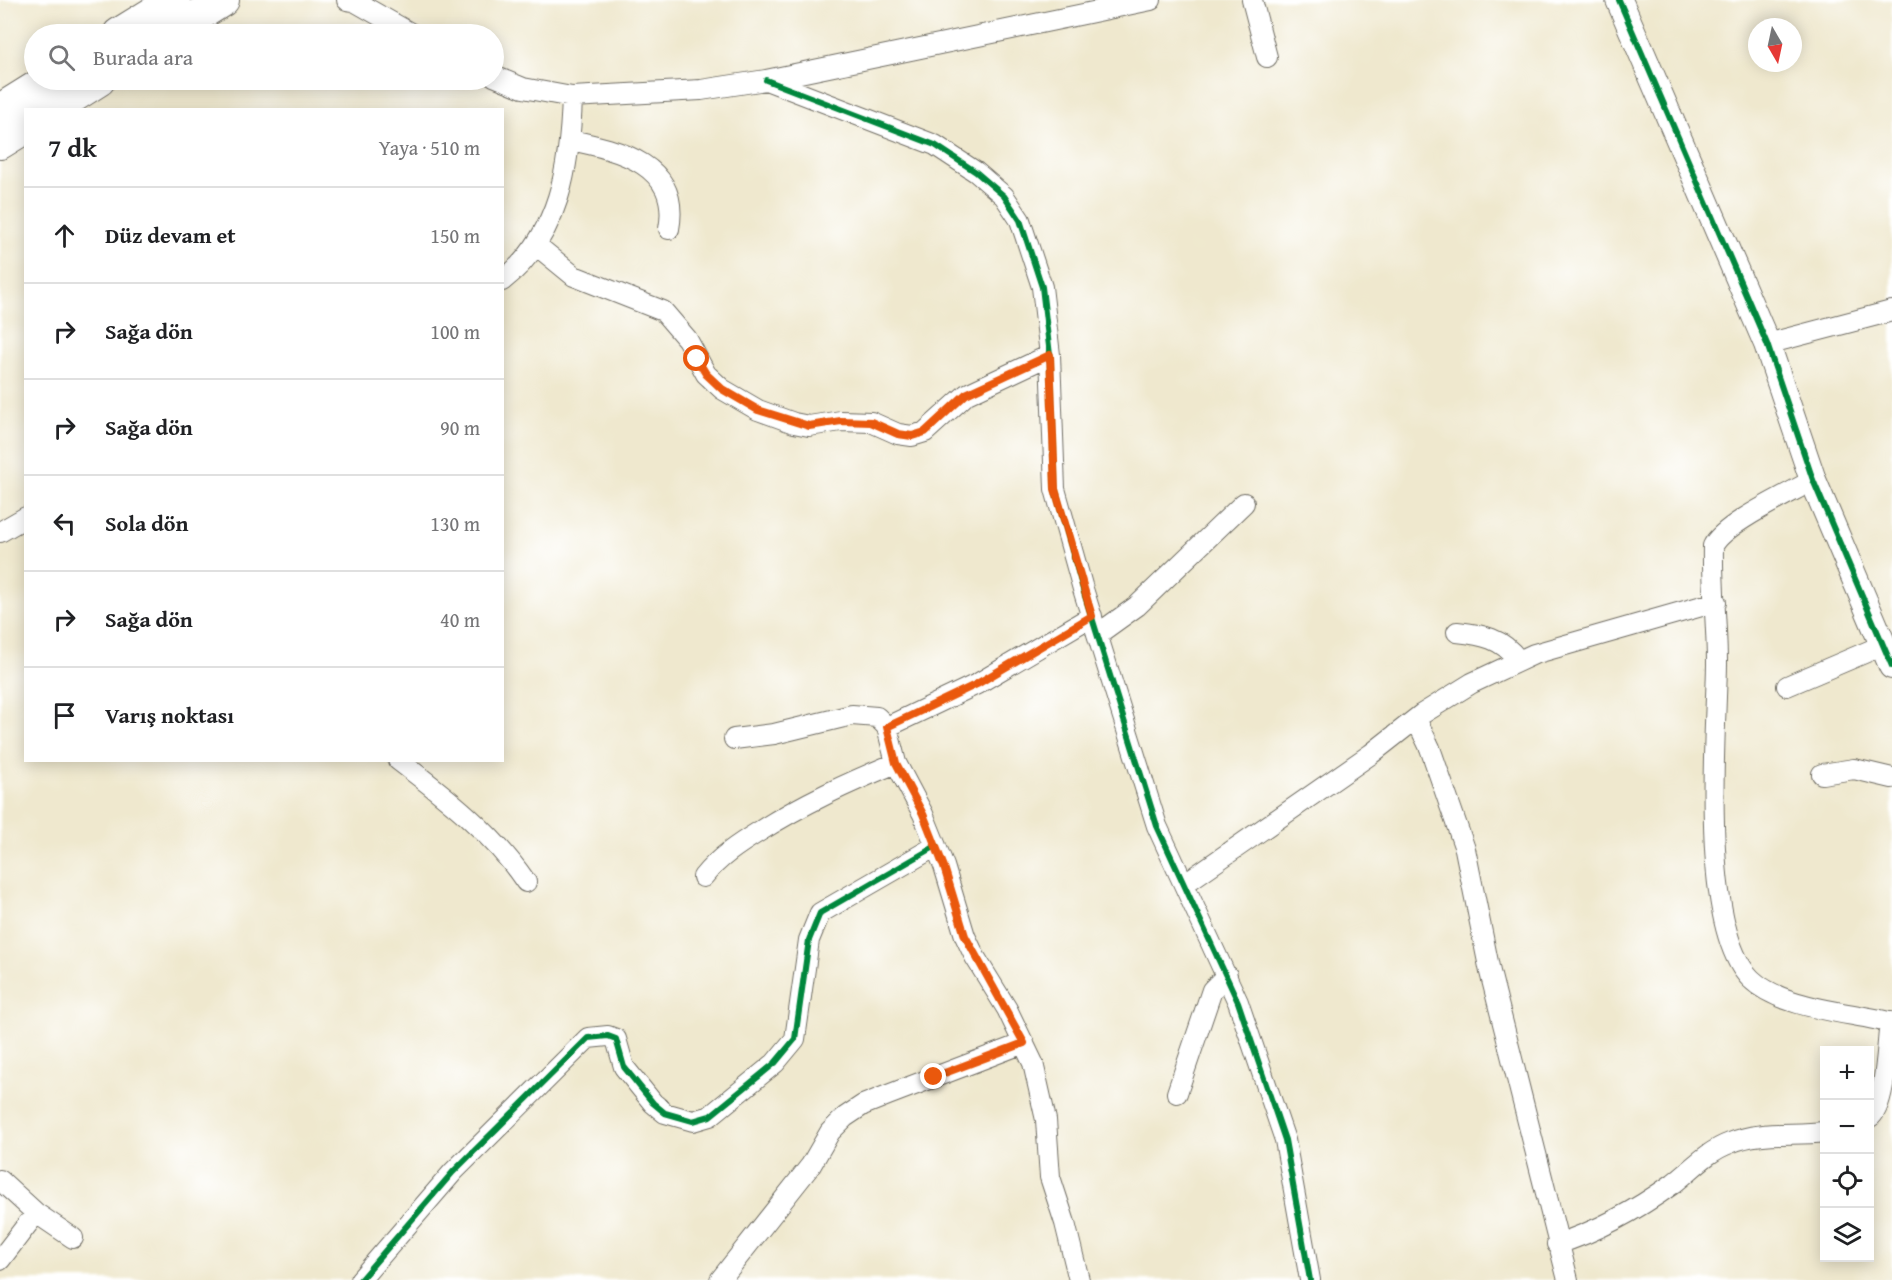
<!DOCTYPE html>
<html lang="tr">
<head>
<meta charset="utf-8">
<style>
  body { margin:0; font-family:"Gentium Book Plus",serif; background:#f6f6f6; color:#202124 }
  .controls { position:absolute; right:18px; bottom:18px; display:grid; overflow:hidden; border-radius:0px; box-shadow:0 3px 15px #0003 }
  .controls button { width:54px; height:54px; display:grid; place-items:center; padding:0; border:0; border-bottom:2px solid #e0e0e0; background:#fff; color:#202124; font:30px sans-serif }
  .compass { position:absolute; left:1748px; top:18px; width:54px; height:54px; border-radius:50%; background:#fff; box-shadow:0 3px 15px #0003; rotate:171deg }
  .stop { position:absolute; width:18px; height:18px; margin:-14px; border:4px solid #ea580c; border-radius:50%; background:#fff }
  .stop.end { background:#ea580c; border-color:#fff; box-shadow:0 2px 6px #0008 }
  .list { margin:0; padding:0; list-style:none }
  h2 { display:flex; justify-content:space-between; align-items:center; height:78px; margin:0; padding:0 24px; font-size:26px }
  h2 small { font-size:20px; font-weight:400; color:#757577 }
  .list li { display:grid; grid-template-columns:39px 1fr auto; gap:18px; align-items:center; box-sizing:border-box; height:96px; padding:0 24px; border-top:2px solid #e0e0e0 }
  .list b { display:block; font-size:22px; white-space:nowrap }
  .list em { font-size:20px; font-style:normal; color:#757577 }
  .icon { flex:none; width:33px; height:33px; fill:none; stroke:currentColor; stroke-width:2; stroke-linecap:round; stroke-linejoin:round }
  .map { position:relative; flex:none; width:1892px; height:1280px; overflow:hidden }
  .search { position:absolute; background:#fff; box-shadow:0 3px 15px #0003; left:24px; top:24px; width:480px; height:66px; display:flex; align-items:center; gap:15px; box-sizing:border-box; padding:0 21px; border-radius:33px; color:#757577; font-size:22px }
  .panel { position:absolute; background:#fff; box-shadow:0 3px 15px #0003; left:24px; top:108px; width:480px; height:654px; border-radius:0px }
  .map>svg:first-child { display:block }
</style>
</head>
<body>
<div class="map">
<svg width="1892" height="1280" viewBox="0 0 1892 1280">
  <rect width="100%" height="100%" fill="#fff"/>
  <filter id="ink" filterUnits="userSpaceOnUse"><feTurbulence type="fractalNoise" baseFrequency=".0167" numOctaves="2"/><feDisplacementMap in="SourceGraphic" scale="12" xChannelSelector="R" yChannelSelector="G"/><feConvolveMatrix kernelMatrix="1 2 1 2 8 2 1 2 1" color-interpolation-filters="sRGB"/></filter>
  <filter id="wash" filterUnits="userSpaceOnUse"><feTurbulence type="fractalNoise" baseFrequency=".008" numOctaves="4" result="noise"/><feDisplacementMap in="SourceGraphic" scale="24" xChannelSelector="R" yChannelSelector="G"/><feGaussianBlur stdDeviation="1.35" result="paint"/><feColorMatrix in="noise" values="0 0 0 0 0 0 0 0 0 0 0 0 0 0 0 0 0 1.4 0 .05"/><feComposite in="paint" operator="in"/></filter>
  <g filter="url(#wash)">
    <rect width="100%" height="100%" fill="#efe8ce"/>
  </g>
  <g filter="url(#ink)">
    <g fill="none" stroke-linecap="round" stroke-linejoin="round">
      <defs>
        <path id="minor" d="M347,0L354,1L412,34
          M1252,0L1267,57
          M494,76L523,88L572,97L701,90L766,80L1151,0
          M766,80L935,145L976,172L1004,196L1020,220L1042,287L1050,355L1055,489L1083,589L1157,826L1238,1002L1285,1140L1310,1280
          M570,140C620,150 681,165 669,229
          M536,245L574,276L663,311L687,339L706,374L722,389L758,410L794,423L809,426L841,421L871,422L898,434L912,436L925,432L967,394L1050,355
          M502,281C560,236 570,165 572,97
          M1767,344L1892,311
          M1813,480C1789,494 1723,524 1713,546C1712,586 1717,625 1717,664C1716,736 1699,928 1751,979C1782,1009 1851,1012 1892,1023
          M0,532L26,517
          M1457,632C1483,635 1502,638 1518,660
          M1098,634L1137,606L1244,503
          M1787,686L1883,645
          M1416,719L1430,748L1465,849L1490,972L1568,1280
          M734,739L774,734L852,715L877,717L887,727
          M398,760C445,796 493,833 526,882
          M1822,774L1854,769L1892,778
          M703,877C719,857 739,844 760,831C804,803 848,783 896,763
          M1184,884L1371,754L1422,714L1472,683L1534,654L1716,602
          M1177,1093L1212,990L1227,975
          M1870,1117C1886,1106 1887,1042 1890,1022
          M0,1180L36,1213L73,1238
          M1557,1244C1599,1231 1638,1209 1674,1183C1692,1169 1708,1151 1730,1143C1760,1130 1793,1136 1824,1132
          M0,1260L36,1213
          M360,1280L453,1172L588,1038L608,1036L616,1039L624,1067L653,1103L665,1113L693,1121L710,1116L775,1063L795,1039L809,940L820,913L936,846
          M720,1280L811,1165L830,1132L845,1117L863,1105L888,1095L1024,1043
          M1079,1280L1065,1223L1050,1177L1046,1120L1033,1063L1007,1009L975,957L965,936L944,866L923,814L896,763L887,727L977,684L1092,616"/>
        <path id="tertiary" d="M1619,0L1767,344L1813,480L1892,666"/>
        <path id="primary" d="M119,34L174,0
          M169,34L223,0
          M0,110L48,80
          M52,110L99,80
          M0,143L26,127"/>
      </defs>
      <!-- minor casing -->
      <use href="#minor" stroke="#706d64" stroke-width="22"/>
      <!-- tertiary casing -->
      <use href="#tertiary" stroke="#706d64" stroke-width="28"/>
      <!-- primary casing -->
      <use href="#primary" stroke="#706d64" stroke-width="34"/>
      <!-- minor -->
      <use href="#minor" stroke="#fff" stroke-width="20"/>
      <!-- tertiary -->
      <use href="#tertiary" stroke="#fff" stroke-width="26"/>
      <!-- primary -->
      <use href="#primary" stroke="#fff" stroke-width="32"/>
      <defs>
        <path id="cycleway" d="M1619,0L1767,344L1813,480L1892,666
          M766,80L935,145L976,172L1004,196L1020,220L1042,287L1050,355L1055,489L1083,589L1157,826L1238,1002L1285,1140L1310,1280
          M360,1280L453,1172L588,1038L608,1036L616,1039L624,1067L653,1103L665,1113L693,1121L710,1116L775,1063L795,1039L809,940L820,913L936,846"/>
      </defs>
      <!-- cycleway casing -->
      <use href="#cycleway" stroke="#fff" stroke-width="10"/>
      <!-- cycleway -->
      <use href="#cycleway" stroke="#00873e" stroke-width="6"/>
    </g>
  </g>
  <g fill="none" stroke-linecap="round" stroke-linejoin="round" filter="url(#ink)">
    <!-- route -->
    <path stroke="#ea580c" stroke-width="8" d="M697,359L706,374L722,389L758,410L809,426L841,421L871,422L898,434L912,436L925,432L966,394L1050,355L1055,489L1092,616L977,684L887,727L896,763L923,814L944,867L965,936L1024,1043L934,1077"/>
  </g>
</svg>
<div class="controls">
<button>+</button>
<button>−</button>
<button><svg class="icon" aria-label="locate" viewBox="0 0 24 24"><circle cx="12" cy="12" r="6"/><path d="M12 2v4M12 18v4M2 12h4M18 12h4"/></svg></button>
<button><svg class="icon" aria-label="layers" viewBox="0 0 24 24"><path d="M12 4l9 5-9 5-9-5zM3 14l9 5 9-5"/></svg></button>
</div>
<svg class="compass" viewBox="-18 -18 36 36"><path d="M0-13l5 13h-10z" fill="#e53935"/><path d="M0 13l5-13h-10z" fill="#757577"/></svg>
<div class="stop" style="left:697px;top:359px"></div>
<div class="stop end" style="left:934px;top:1077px"></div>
<div class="search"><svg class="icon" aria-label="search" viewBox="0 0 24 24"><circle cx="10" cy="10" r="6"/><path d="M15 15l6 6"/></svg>Burada ara</div>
<section class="panel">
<h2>7 dk<small>Yaya · 510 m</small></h2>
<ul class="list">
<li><svg class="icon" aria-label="ahead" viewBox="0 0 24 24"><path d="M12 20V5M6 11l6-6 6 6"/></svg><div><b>Düz devam et</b></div><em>150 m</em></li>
<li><svg class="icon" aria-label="right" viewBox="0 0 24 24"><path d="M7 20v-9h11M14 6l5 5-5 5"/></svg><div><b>Sağa dön</b></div><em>100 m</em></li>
<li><svg class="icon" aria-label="right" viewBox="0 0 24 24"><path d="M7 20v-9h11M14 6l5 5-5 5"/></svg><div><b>Sağa dön</b></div><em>90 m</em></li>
<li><svg class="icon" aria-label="left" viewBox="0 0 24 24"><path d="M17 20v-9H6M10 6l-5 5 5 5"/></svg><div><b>Sola dön</b></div><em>130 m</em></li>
<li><svg class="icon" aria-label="right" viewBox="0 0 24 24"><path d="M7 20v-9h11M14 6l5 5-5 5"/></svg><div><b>Sağa dön</b></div><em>40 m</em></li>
<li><svg class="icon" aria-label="arrive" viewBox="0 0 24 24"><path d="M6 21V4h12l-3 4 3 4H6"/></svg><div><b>Varış noktası</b></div></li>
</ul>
</section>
</div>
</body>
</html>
